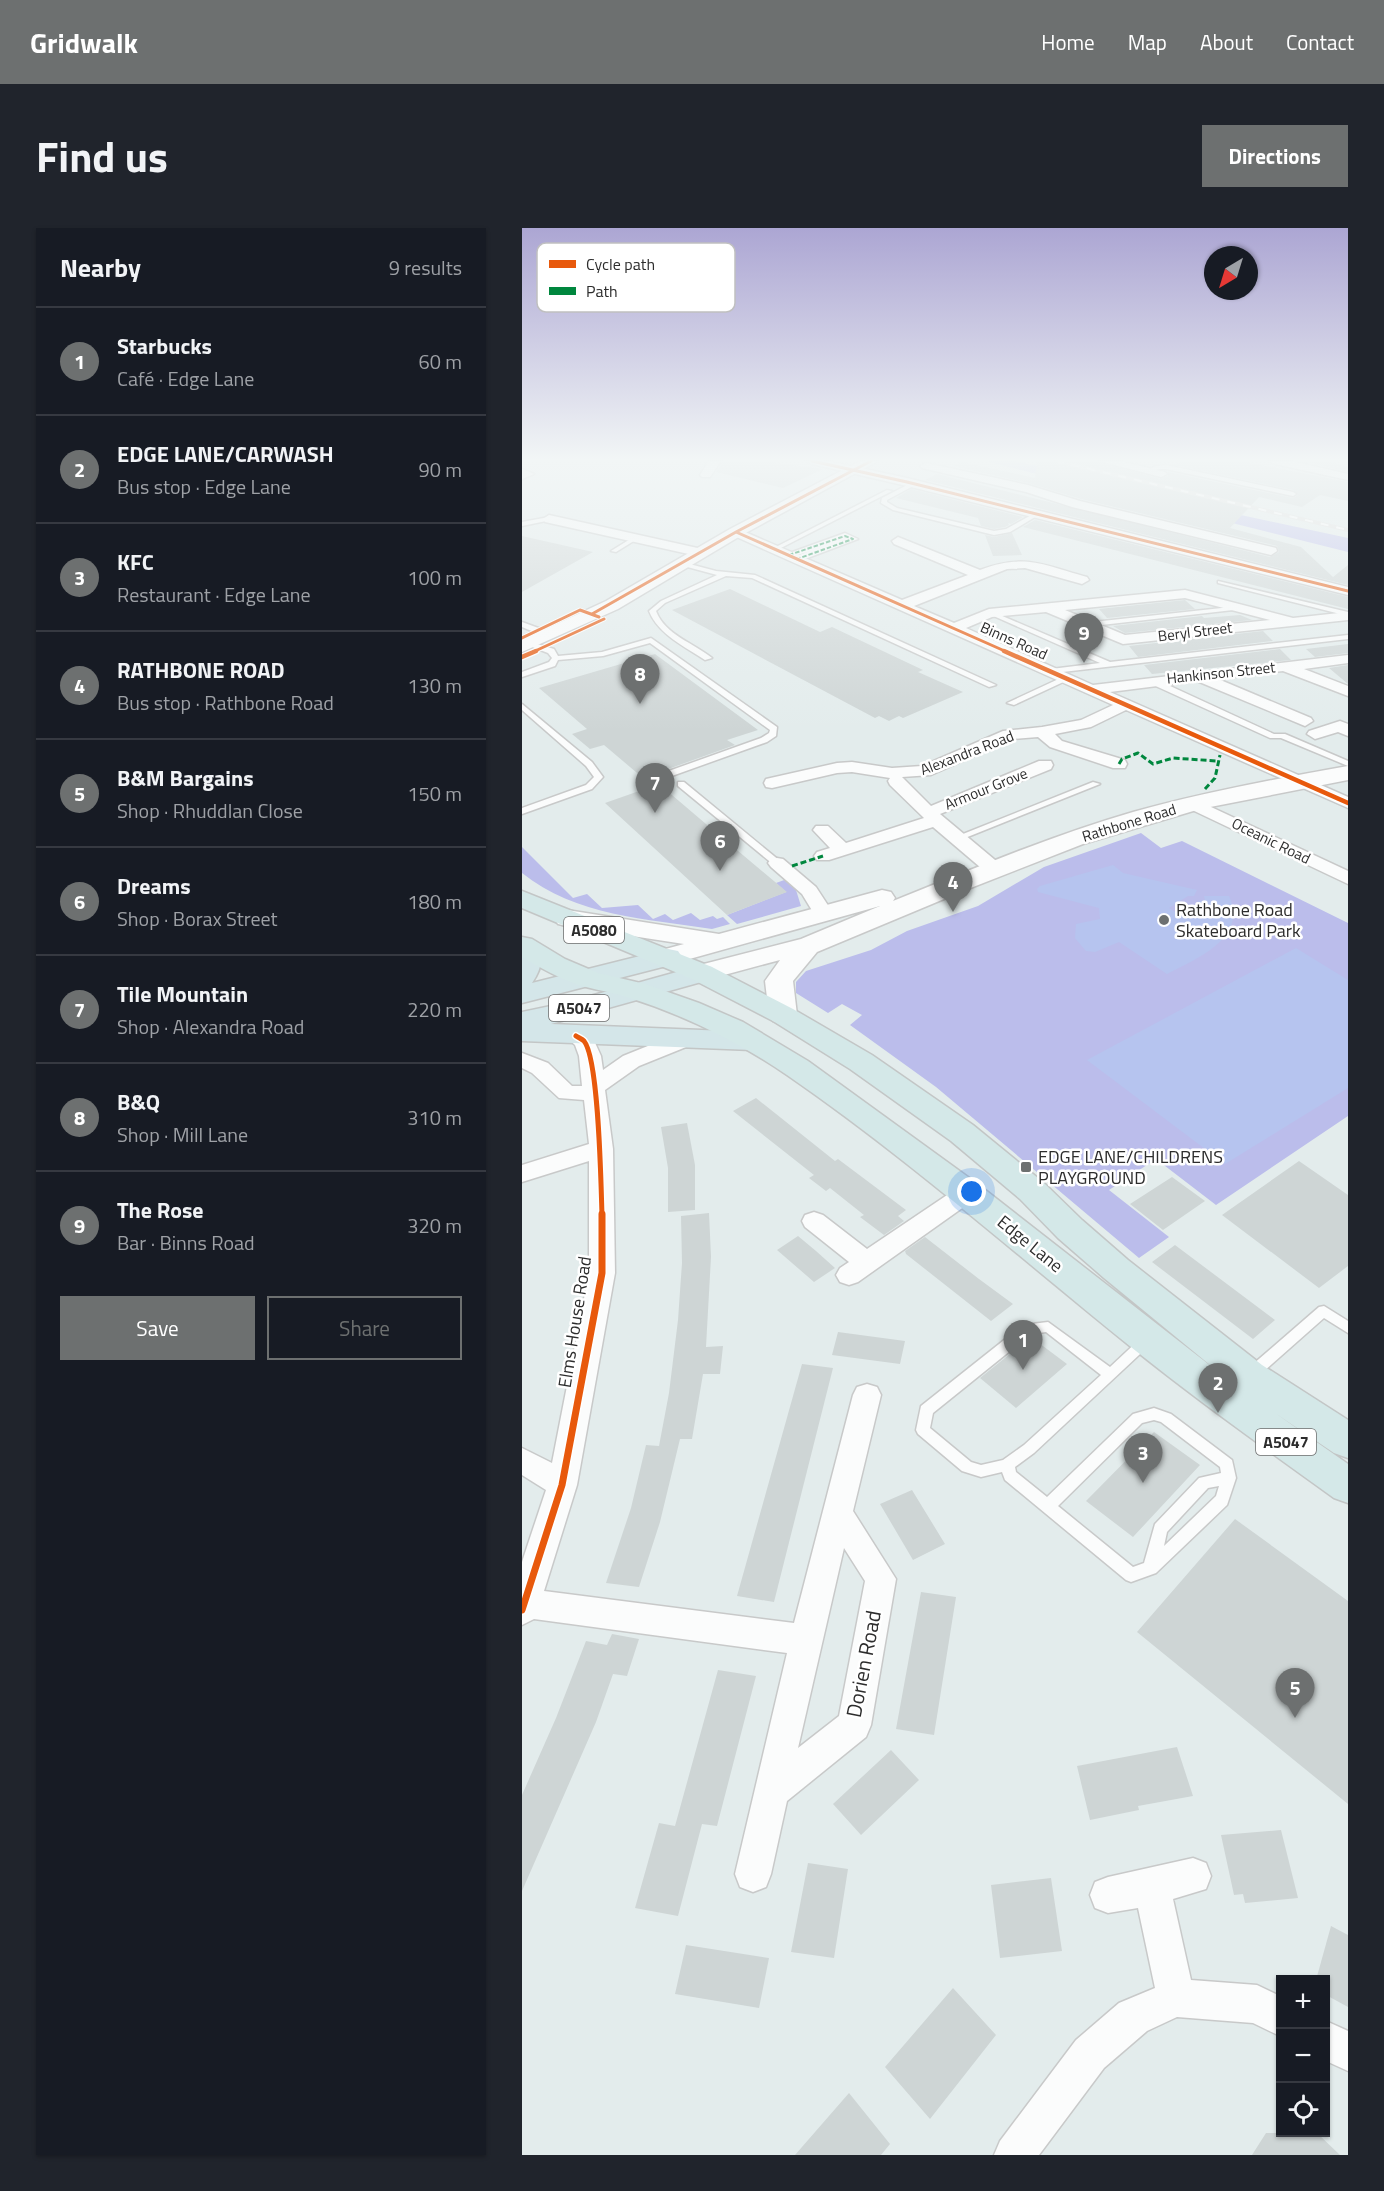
<!DOCTYPE html>
<html lang="en">
<head>
<meta charset="utf-8">
<style>
  body { margin:0; font-family:"Titillium Web",sans-serif; background:#20242c; color:#f1f3f6 }
  .controls { position:absolute; right:18px; bottom:18px; display:grid; overflow:hidden; border-radius:0px; box-shadow:0 2px 4px #0004 }
  .controls button { width:54px; height:54px; display:grid; place-items:center; padding:0; border:0; border-bottom:2px solid #363941; background:#171b24; color:#f1f3f6; font:30px sans-serif }
  .compass { position:absolute; left:682px; top:18px; width:54px; height:54px; border-radius:50%; background:#171b24; box-shadow:0 2px 4px #0004; rotate:218deg }
  .you { position:absolute; left:450px; top:964px; width:21px; height:21px; margin:-15px; border:4px solid #fff; border-radius:50%; background:#1a73e8; box-shadow:0 0 0 9px #1a73e833 }
  .badge { display:grid; place-items:center; width:39px; height:39px; border-radius:50%; background:#6d7070; color:#fff; font-size:20px; font-weight:700 }
  .pin { position:absolute; translate:-50% -50px; filter:drop-shadow(0 2px 3px #0008) }
  .pin::after { content:''; position:absolute; top:32px; width:21px; height:18px; background:inherit; clip-path:polygon(0 0,100% 0,50% 100%) }
  .list { margin:0; padding:0; list-style:none }
  h2 { display:flex; justify-content:space-between; align-items:center; height:78px; margin:0; padding:0 24px; font-size:26px }
  h2 small { font-size:20px; font-weight:400; color:#9ea1a6 }
  .list li { display:grid; grid-template-columns:39px 1fr auto; gap:18px; align-items:center; box-sizing:border-box; height:108px; padding:0 24px; border-top:2px solid #363941 }
  .list b { display:block; font-size:22px; white-space:nowrap }
  .list p { margin:0; font-size:20px; white-space:nowrap; color:#9ea1a6 }
  .list em { font-size:20px; font-style:normal; color:#9ea1a6 }
  .actions { display:flex; gap:12px; padding:18px 24px }
  .actions a { flex:1; padding:14px 0; border:2px solid #6d7070; border-radius:0px; text-align:center; font-size:21px; color:#6d7070 }
  .actions .main { background:#6d7070; color:#fff }
  .icon { flex:none; width:33px; height:33px; fill:none; stroke:currentColor; stroke-width:2; stroke-linecap:round; stroke-linejoin:round }
  .map { position:relative; flex:none; width:826px; height:1927px; overflow:hidden; border-radius:0px }
  header { display:flex; align-items:center; gap:36px; box-sizing:border-box; height:84px; padding:0 30px; background:#6d7070; color:#fff }
  header strong { font-size:28px }
  nav { display:flex; gap:33px; margin-inline-start:auto; font-size:21px }
  .intro { display:flex; align-items:center; justify-content:space-between; box-sizing:border-box; height:144px; padding:0 36px }
  h1 { margin:0; font-size:42px }
  .button { padding:15px 27px; border-radius:0px; background:#6d7070; color:#fff; font-size:21px; font-weight:700 }
  main { display:flex; gap:36px; padding:0 36px }
  aside { flex:1; background:#171b24; border-radius:0px; box-shadow:0 2px 4px #0004 }
  .map>svg:first-child { display:block }
</style>
</head>
<body>
<header>
<strong>Gridwalk</strong>
<nav><a>Home</a><a>Map</a><a>About</a><a>Contact</a></nav>
</header>
<div class="intro"><h1>Find us</h1><a class="button">Directions</a></div>
<main>
<aside>
<h2>Nearby<small>9 results</small></h2>
<ul class="list">
<li><span class="badge">1</span><div><b>Starbucks</b><p>Café · Edge Lane</p></div><em>60 m</em></li>
<li><span class="badge">2</span><div><b>EDGE LANE/CARWASH</b><p>Bus stop · Edge Lane</p></div><em>90 m</em></li>
<li><span class="badge">3</span><div><b>KFC</b><p>Restaurant · Edge Lane</p></div><em>100 m</em></li>
<li><span class="badge">4</span><div><b>RATHBONE ROAD</b><p>Bus stop · Rathbone Road</p></div><em>130 m</em></li>
<li><span class="badge">5</span><div><b>B&amp;M Bargains</b><p>Shop · Rhuddlan Close</p></div><em>150 m</em></li>
<li><span class="badge">6</span><div><b>Dreams</b><p>Shop · Borax Street</p></div><em>180 m</em></li>
<li><span class="badge">7</span><div><b>Tile Mountain</b><p>Shop · Alexandra Road</p></div><em>220 m</em></li>
<li><span class="badge">8</span><div><b>B&amp;Q</b><p>Shop · Mill Lane</p></div><em>310 m</em></li>
<li><span class="badge">9</span><div><b>The Rose</b><p>Bar · Binns Road</p></div><em>320 m</em></li>
</ul>
<div class="actions"><a class="main">Save</a><a>Share</a></div>
</aside>
<div class="map">
<svg width="826" height="1927" viewBox="0 0 826 1927">
  <rect width="100%" height="100%" fill="#e3ecec"/>
  <!-- green -->
  <path fill="#bbbdeb" d="M463,233H495L640,270L826,310V324Z
    M619,605L639,620L660,613L826,695V888L694,977L634,931L587,962L647,1009L617,1030L414,859L328,797L340,787L320,776L306,785L274,765V754L284,743L349,722L385,703L456,678L522,639Z
    M0,619L51,670L65,666L80,680L116,677L131,691L143,686L151,692L169,685L178,692L191,688L195,691L201,689L208,696L190,701C126,691 53,688 0,645Z
    M265,651L274,662L279,678L215,696L205,687L264,664L254,655Z"/>
  <!-- pitch -->
  <path fill="#b6c4ef" d="M591,637L601,645L675,662L672,668H666L647,680L661,689L677,677L676,673L683,672L682,668H707C727,710 674,731 645,746L597,714L573,724L564,723L553,710L554,696L578,691L577,680L516,664L515,661L518,658Z
    M774,720L826,752V860L703,936L565,832Z"/>
  <!-- building -->
  <path fill="#ced5d5" d="M201,233H240L301,241L261,260L194,244Z
    M515,233H575L638,251L646,248V244L771,270L776,267L771,262L653,237L660,233H718L826,254V273L798,267L780,279L737,269L708,300L779,319L811,349L826,337V357L403,252L415,246L748,329L757,324L755,318L559,271L506,255L431,238L440,234L513,250Z
    M787,233H805L826,239V244L785,234Z
    M389,261L501,289L489,296L486,295L487,297L483,299L472,301L459,298L456,290L374,270Z
    M513,292L826,369V381L501,299Z
    M490,305L500,327L471,328L463,307L472,309Z
    M0,308L71,324L0,364Z
    M208,361L298,404L310,399L401,442L396,444L441,464L381,490L377,488L367,493L357,488L353,490L150,382Z
    M663,372L673,381L585,390L577,381Z
    M718,387L730,392L603,405L591,398L680,388L682,390Z
    M741,403L751,413L616,429L607,418Z
    M826,416V425L793,429L784,421Z
    M758,421L769,432L630,446L622,437Z
    M133,426L236,502L205,512L213,517L121,550L82,517L68,521L50,506L65,501L17,460Z
    M826,437V456L807,440Z
    M137,556L184,596L265,664L205,687L83,575Z
    M234,870L313,933L316,931L384,982L376,988L382,993L362,1007L338,989L342,987L308,960L304,963L287,950L292,947L211,883Z
    M165,895L173,937V982L146,984V940L139,899Z
    M777,933L826,967V1038L797,1060L700,987Z
    M650,949L683,973L641,1002L608,976Z
    M187,985L189,1029L184,1119L201,1118L198,1146H181L170,1211H158L138,1294L117,1359L84,1355L109,1280L124,1217L137,1218L147,1165L156,1092L160,1035L159,988Z
    M276,1008L294,1023L313,1040L292,1054L255,1022Z
    M403,1009L457,1051L491,1076L469,1093L384,1026L383,1023Z
    M653,1017L753,1092L731,1111L630,1034Z
    M316,1104L383,1113L378,1136L310,1127Z
    M509,1109L545,1136L494,1180L458,1150Z
    M280,1136L311,1140L252,1374L215,1368Z
    M632,1204L678,1237L611,1309L564,1273Z
    M390,1262L423,1316L391,1332L358,1276Z
    M713,1291L826,1373V1576L615,1404Z
    M399,1364L434,1369L412,1507L374,1501Z
    M90,1406L117,1411L105,1448L91,1446L74,1494L0,1663V1567L34,1490L64,1413L85,1417Z
    M196,1442L234,1448L195,1598L180,1596L156,1688L113,1680L137,1595L153,1598Z
    M655,1519L671,1568L616,1578L617,1582L568,1592L555,1538Z
    M369,1522L397,1552L339,1607L311,1576Z
    M759,1602L776,1670L723,1675L721,1666L712,1667L699,1607Z
    M286,1635L326,1641L312,1730L269,1724Z
    M529,1650L540,1723L478,1730L469,1657Z
    M809,1698L826,1707V1779L804,1767V1752H794Z
    M164,1717L247,1730L237,1780L153,1766Z
    M431,1760L474,1807L408,1891L363,1839Z
    M327,1865L368,1916L359,1927H273Z
    M744,1905H795L818,1927H730Z"/>
  <g fill="none" stroke-linecap="round" stroke-linejoin="round">
    <defs>
      <path id="service" d="M644,237L771,264L774,266L771,268L644,241H637L626,245L623,243L634,238Z
        M391,254L393,257L365,272V274L375,280L472,303L484,301L513,285L518,286L488,304L472,307L371,282L359,275L360,270Z
        M365,262L370,263L255,322L250,321Z
        M27,289L29,292L0,298V294Z
        M110,310L115,311L94,324L89,323Z
        M160,334L194,343L233,347L474,457L467,459L230,350L204,348L143,375L134,383C143,407 172,415 190,430L183,432C163,419 136,406 127,383L139,373L195,347L158,337V335Z
        M696,353L826,384V388L696,355Z
        M718,378L721,380L720,381L562,399L558,397L562,395Z
        M467,384H471L588,434L826,407V411L532,445L528,443L529,441L578,435L467,386Z
        M0,394L30,405L31,407L24,409L0,399Z
        M129,410L255,499L254,508L245,514L147,549L143,546L144,544L239,510L247,505L248,502L128,415L81,428L36,432L33,438L0,449V444L27,434L30,430L26,425L5,417V413L32,421L36,428L80,424Z
        M543,448L550,450L492,477L485,475Z
        M627,451H633L752,506H763L826,533V538L759,510H748L627,455Z
        M0,476L70,534L81,549L70,561L0,586V580L64,557L72,549L64,538L0,482Z
        M156,554H162L258,633V637H252L156,558Z
        M571,554L578,556L438,612H432L431,610Z
        M802,1078L826,1093V1105L802,1090L733,1151L728,1153L723,1151L721,1147L723,1143L797,1079Z
        M526,1094L588,1139L620,1109L625,1108L630,1109L632,1113L512,1225L493,1239L494,1244L525,1269L611,1186L632,1180L649,1186L710,1232L714,1250L705,1277L634,1345L609,1354L604,1352L483,1252L480,1244L459,1249L440,1243L396,1206L394,1202L399,1178L501,1097ZM524,1104L579,1147L502,1217L481,1232L459,1237L449,1234L408,1200L411,1185L509,1106ZM632,1192L639,1194L698,1239L699,1245L677,1250L633,1296L622,1335L611,1339L536,1278L620,1195ZM697,1258L694,1268L642,1318L645,1304L686,1260Z"/>
      <path id="pedestrian" d="M323,305L336,311L275,334L272,333V329L288,323L267,330L262,327Z"/>
      <path id="minor" d="M187,233H199L188,249H180L178,247Z
        M284,233H306L385,250L826,359V367L385,258L290,236Z
        M577,233H598L643,244L645,246L639,249Z
        M747,233H769L826,246V252L753,236Z
        M404,235L506,257L558,273L754,320L755,323L749,327L550,279L504,264L400,240L398,238Z
        M0,241L12,246L0,251Z
        M27,287L180,321L186,325L180,329L23,294L21,291Z
        M214,300L380,372L446,347L372,316L370,313L376,309L458,342C503,325 521,337 565,349L567,352L560,356L503,340L485,341L392,378L432,395L467,381L663,362L771,390L826,384V392L601,416L524,384L470,389L444,400L571,457L826,427V435L782,441L826,458V468L761,443L696,451L789,490L791,493L783,498L675,453L588,464L826,569V580L604,482L569,499L533,506L540,513L603,532L605,536L603,540H591L528,519L516,509L490,511L409,547L380,549L409,578L517,533H529L531,537L529,541L418,586L479,637L481,641L479,645H465L411,599L307,632H295L292,628L295,624L308,620L291,602L294,598H306L324,615L402,590L368,557L366,553L368,550L330,544L315,545L250,560L244,559L242,555L244,551L315,535L330,534L370,540L400,538L481,503L520,499L559,492L591,477L210,307L208,304ZM663,370L748,392L603,407L543,382Z
        M818,493L826,496V508L816,504L793,511L785,506L787,503Z
        M672,571L826,643V656L666,580L663,576L666,572Z
        M255,630L261,631L294,659L311,685L308,689H294L280,666L249,639L246,635L249,631Z
        M54,801L70,808L79,828L81,842L101,828L158,805L166,803L174,805L177,810L174,815L117,838L83,862L91,921L93,1045L55,1257L22,1363L272,1395L331,1167L335,1159L345,1156L355,1159L359,1167L331,1283L374,1351L349,1497L344,1509L265,1573L249,1646L244,1659L231,1664L218,1659L213,1646L265,1425L12,1391L0,1397V1334L24,1262L0,1247V1220L30,1235L67,1045V933L0,954V937L67,916L62,872L37,870L10,845L0,840V825L26,835L50,858H60L57,828L53,817L43,808L46,803ZM322,1320L343,1353L317,1488L276,1520Z
        M445,956L453,959L457,965L453,971L336,1054L327,1057L318,1054L314,1047L318,1040L327,1034L283,999L280,993L283,987L292,984L301,987L345,1021L437,959Z
        M671,1630L684,1635L689,1648L684,1661L651,1671L669,1752L735,1757L758,1768V1808L731,1795L655,1789L625,1803L582,1840L517,1927H472L478,1913L554,1812L597,1775L633,1760L616,1680L586,1685L573,1680L568,1667L573,1654L586,1649Z
        M804,1793L826,1803V1843L804,1833Z"/>
      <path id="tertiary" d="M338,233H356L220,307L96,381L0,424V412L84,373L208,301Z"/>
      <path id="secondary" d="M826,538V552L678,581L561,616L446,661L295,724L271,753L275,787L271,793L261,796L251,793L247,787L243,753L258,732L180,753L170,751L166,745L170,739L279,711L358,678L146,737L136,735L132,729L136,723L162,716L45,698L36,696L32,690L36,684L45,682L197,706L360,662L369,664L373,670L371,673C450,641 529,608 611,584C682,564 754,551 826,538Z"/>
      <path id="primary" d="M4,712L14,714C23,727 19,742 10,755L146,721L156,723L160,729L156,735L0,775V713Z
        M180,737L190,739L194,745L190,751L29,796L230,804L240,806L245,813L240,820L230,822L0,813V784L43,775Z"/>
      <path id="trunk" d="M0,663L190,739L271,781L350,827L451,897L522,955L560,992L606,1032L740,1137L826,1192V1230L812,1225L753,1185L826,1236V1275L812,1270C745,1222 678,1174 614,1123C498,1030 387,931 265,847C215,813 162,787 105,769C90,764 73,762 57,757C37,750 18,740 0,729V709L10,711L43,731L76,745L123,756L177,775L221,794L286,833L457,957L699,1146L582,1050L536,1010L498,971L429,913L328,841L251,793L170,751L0,680Z"/>
    </defs>
    <!-- service casing -->
    <use href="#service" stroke="#c8c9c9" stroke-width="3"/>
    <!-- pedestrian casing -->
    <use href="#pedestrian" stroke="#c8c9c9" stroke-width="3"/>
    <!-- minor casing -->
    <use href="#minor" stroke="#c8c9c9" stroke-width="3"/>
    <!-- tertiary casing -->
    <use href="#tertiary" stroke="#c8c9c9" stroke-width="3"/>
    <!-- secondary casing -->
    <use href="#secondary" stroke="#c8c9c9" stroke-width="3"/>
    <!-- primary casing -->
    <use href="#primary" stroke="#c3c6c6" stroke-width="3"/>
    <!-- trunk casing -->
    <use href="#trunk" stroke="#c3c6c6" stroke-width="3"/>
    <!-- service -->
    <use href="#service" fill="#fbfcfc" fill-rule="evenodd"/>
    <!-- pedestrian -->
    <use href="#pedestrian" fill="#fbfcfc" fill-rule="evenodd"/>
    <!-- minor -->
    <use href="#minor" fill="#fbfcfc" fill-rule="evenodd"/>
    <!-- tertiary -->
    <use href="#tertiary" fill="#fbfcfc" fill-rule="evenodd"/>
    <!-- secondary -->
    <use href="#secondary" fill="#fbfcfc" fill-rule="evenodd"/>
    <!-- primary -->
    <use href="#primary" fill="#d4e6e9" fill-rule="evenodd"/>
    <!-- trunk -->
    <use href="#trunk" fill="#d4e8e8" fill-rule="evenodd"/>
    <defs>
      <path id="rail" d="M534,233L826,302"/>
    </defs>
    <!-- rail casing -->
    <use href="#rail" stroke="#e0dfde" stroke-width="4"/>
    <!-- rail -->
    <use href="#rail" stroke="#fff" stroke-width="2" stroke-dasharray="8" stroke-linecap="butt"/>
    <!-- quiet-far1 -->
    <path stroke="#00873e" stroke-width="2" stroke-dasharray="4.5 2" stroke-linecap="butt" d="M267,327L323,308L331,311L275,331"/>
    <!-- quiet -->
    <path stroke="#00873e" stroke-width="3" stroke-dasharray="6 3" stroke-linecap="butt" d="M597,536L600,531L616,525L631,536L651,530L695,533
      M683,561L693,550L698,527
      M270,638L301,628"/>
    <defs>
      <path id="cycleway-far3" d="M290,233L385,254L826,363
        M214,304L485,424
        M70,386L214,304L349,233
        M0,410L58,382L77,389
        M11,424L82,391"/>
      <path id="cycleway-far2" d="M482,423L826,575
        M0,429L14,423"/>
      <path id="cycleway-far1" d="M54,808C57,810 60,811 62,813C77,831 79,959 80,987"/>
      <path id="cycleway" d="M0,1382L40,1257L80,1045V986"/>
    </defs>
    <!-- cycleway-far3 casing -->
    <use href="#cycleway-far3" stroke="#fff" stroke-width="5"/>
    <!-- cycleway-far2 casing -->
    <use href="#cycleway-far2" stroke="#fff" stroke-width="7"/>
    <!-- cycleway-far1 casing -->
    <use href="#cycleway-far1" stroke="#fff" stroke-width="8"/>
    <!-- cycleway casing -->
    <use href="#cycleway" stroke="#fff" stroke-width="10"/>
    <!-- cycleway-far3 -->
    <use href="#cycleway-far3" stroke="#e8590c" stroke-width="3"/>
    <!-- cycleway-far2 -->
    <use href="#cycleway-far2" stroke="#e8590c" stroke-width="4.5"/>
    <!-- cycleway-far1 -->
    <use href="#cycleway-far1" stroke="#e8590c" stroke-width="5"/>
    <!-- cycleway -->
    <use href="#cycleway" stroke="#e8590c" stroke-width="7"/>
  </g>
  <!-- sky -->
  <linearGradient id="sky" x2="0" y2="1"><stop stop-color="#aca6d3"/><stop offset="0.46" stop-color="#f2f6f6"/><stop offset="1" stop-color="#f2f6f6" stop-opacity="0"/></linearGradient>
  <rect width="826" height="503" fill="url(#sky)"/>
  <!-- markers -->
  <g fill="#6d7070" stroke="#fff" stroke-width="2">
    <circle cx="642" cy="692" r="6"/>
    <rect x="498" y="933" width="12" height="12" rx="3"/>
  </g>
  <g text-anchor="middle" stroke-width="5" stroke-linejoin="round" paint-order="stroke">
    <!-- far-street labels -->
    <g font-size="15" fill="#2d2d2d" stroke="#fff">
      <text transform="translate(673 404) rotate(-7)" y="5">Beryl Street</text>
      <text transform="translate(492 413) rotate(24)" y="5">Binns Road</text>
      <text transform="translate(699 445) rotate(-6)" y="5">Hankinson Street</text>
      <text transform="translate(445 525) rotate(-21)" y="5">Alexandra Road</text>
      <text transform="translate(464 561) rotate(-22)" y="5">Armour Grove</text>
      <text transform="translate(607 595) rotate(-17)" y="5">Rathbone Road</text>
      <text transform="translate(749 613) rotate(26)" y="5">Oceanic Road</text>
    </g>
    <!-- shield labels -->
    <g fill="#fff" stroke="#6c6c6c" stroke-width="1.5">
      <rect x="42" y="689" width="60" height="26" rx="4.5"/>
      <rect x="27" y="767" width="60" height="26" rx="4.5"/>
      <rect x="734" y="1201" width="60" height="26" rx="4.5"/>
    </g>
    <g font-size="16" font-weight="bold" fill="#2d2d2d">
      <text x="72" y="708">A5080</text>
      <text x="57" y="786">A5047</text>
      <text x="764" y="1220">A5047</text>
    </g>
    <!-- poi labels -->
    <g font-size="18" fill="#2d2d2d" stroke="#fff" text-anchor="start">
      <text x="654" y="688">Rathbone Road<tspan x="654" dy="21">Skateboard Park</tspan></text>
      <text x="516" y="935">EDGE LANE/CHILDRENS<tspan x="516" dy="21">PLAYGROUND</tspan></text>
    </g>
    <!-- street labels -->
    <g font-size="18" fill="#2d2d2d" stroke="#fff">
      <text transform="translate(508 1016) rotate(39)" y="6">Edge Lane</text>
      <text transform="translate(53 1094) rotate(-81)" y="6">Elms House Road</text>
    </g>
    <!-- near-street labels -->
    <g font-size="21" fill="#2d2d2d" stroke="#fff">
      <text transform="translate(342 1436) rotate(-79)" y="7">Dorien Road</text>
    </g>
  </g>
  <!-- legend -->
  <rect x="15" y="15" width="198" height="69" rx="9" fill="#fff" stroke="#c0c0c0" stroke-width="1.5"/>
  <rect x="27" y="32" width="27" height="8" fill="#e8590c"/>
  <rect x="27" y="59" width="27" height="8" fill="#00873e"/>
  <g font-size="16" fill="#2d2d2d">
    <text x="64" y="42">Cycle path</text>
    <text x="64" y="69">Path</text>
  </g>
</svg>
<div class="controls">
<button>+</button>
<button>−</button>
<button><svg class="icon" aria-label="locate" viewBox="0 0 24 24"><circle cx="12" cy="12" r="6"/><path d="M12 2v4M12 18v4M2 12h4M18 12h4"/></svg></button>
</div>
<svg class="compass" viewBox="-18 -18 36 36"><path d="M0-13l5 13h-10z" fill="#e53935"/><path d="M0 13l5-13h-10z" fill="#9ea1a6"/></svg>
<div class="you"></div>
<div class="pin badge" style="left:501px;top:1142px">1</div>
<div class="pin badge" style="left:696px;top:1185px">2</div>
<div class="pin badge" style="left:621px;top:1255px">3</div>
<div class="pin badge" style="left:431px;top:684px">4</div>
<div class="pin badge" style="left:773px;top:1490px">5</div>
<div class="pin badge" style="left:198px;top:643px">6</div>
<div class="pin badge" style="left:133px;top:585px">7</div>
<div class="pin badge" style="left:118px;top:476px">8</div>
<div class="pin badge" style="left:562px;top:435px">9</div>
</div>
</main>
</body>
</html>
